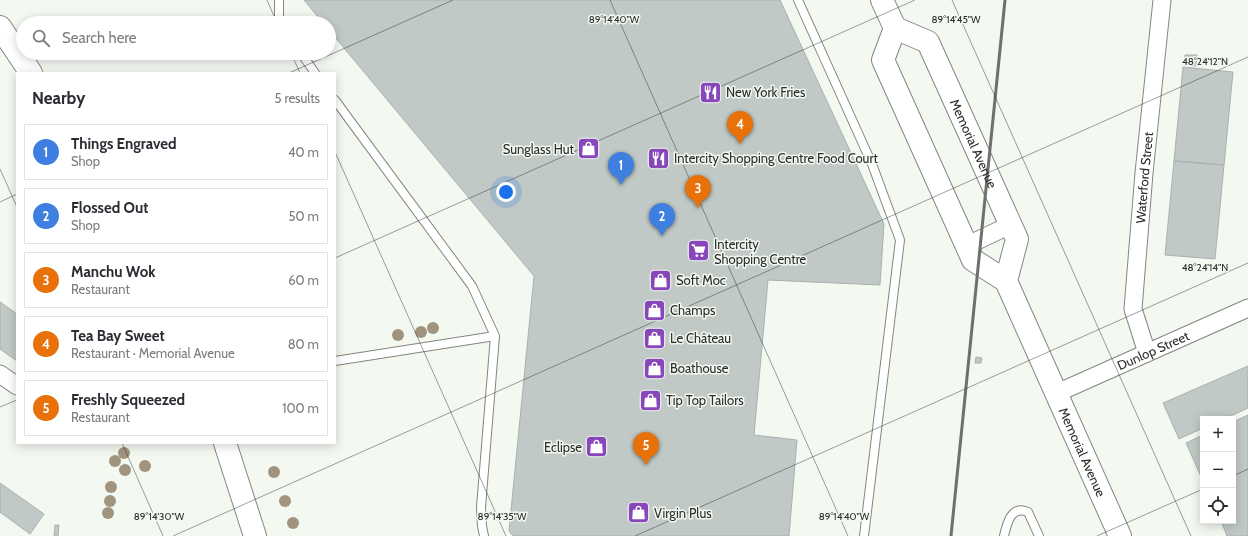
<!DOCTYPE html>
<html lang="en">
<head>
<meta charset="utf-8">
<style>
  body { margin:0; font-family:Cabin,sans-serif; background:#f7f7f7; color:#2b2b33 }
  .controls { position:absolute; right:12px; bottom:12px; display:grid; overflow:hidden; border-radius:0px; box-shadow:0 2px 10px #0003 }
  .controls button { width:36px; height:36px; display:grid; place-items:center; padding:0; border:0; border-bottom:1px solid #e1e1e2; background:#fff; color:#2b2b33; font:20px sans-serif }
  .you { position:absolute; left:506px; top:192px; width:14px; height:14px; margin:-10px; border:3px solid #fff; border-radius:50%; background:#1a73e8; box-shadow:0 0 0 6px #1a73e833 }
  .badge { display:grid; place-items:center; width:26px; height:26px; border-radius:50%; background:#111827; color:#fff; font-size:13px; font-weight:700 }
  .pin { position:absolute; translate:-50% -33px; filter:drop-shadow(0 1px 2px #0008) }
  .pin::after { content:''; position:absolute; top:21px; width:14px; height:12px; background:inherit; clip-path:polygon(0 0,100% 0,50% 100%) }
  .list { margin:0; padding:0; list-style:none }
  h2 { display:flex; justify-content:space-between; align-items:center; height:52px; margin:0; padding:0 16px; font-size:17px }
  h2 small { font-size:13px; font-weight:400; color:#7c7c81 }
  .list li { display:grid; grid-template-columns:26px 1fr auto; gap:12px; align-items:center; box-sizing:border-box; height:56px; margin:0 8px 8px; padding:0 8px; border:1px solid #e1e1e2; border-radius:0px }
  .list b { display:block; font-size:15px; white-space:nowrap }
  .list p { margin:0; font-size:13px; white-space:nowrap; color:#7c7c81 }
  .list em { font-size:13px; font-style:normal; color:#7c7c81 }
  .icon { flex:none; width:22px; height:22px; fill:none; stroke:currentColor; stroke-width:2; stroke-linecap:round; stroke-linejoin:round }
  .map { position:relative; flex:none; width:1248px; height:536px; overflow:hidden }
  .search { position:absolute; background:#fff; box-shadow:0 2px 10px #0003; left:16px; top:16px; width:320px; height:44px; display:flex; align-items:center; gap:10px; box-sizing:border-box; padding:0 14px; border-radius:22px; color:#7c7c81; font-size:15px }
  .panel { position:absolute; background:#fff; box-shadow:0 2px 10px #0003; left:16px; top:72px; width:320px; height:372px; border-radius:0px }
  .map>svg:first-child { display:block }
</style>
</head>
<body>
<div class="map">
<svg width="1248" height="536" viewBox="0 0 1248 536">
  <rect width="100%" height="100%" fill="#f3f8f1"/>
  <!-- building -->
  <path fill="#c0c9c5" stroke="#a9b1ae" d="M304,0H780L884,224L880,285L768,280L754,435L797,440L789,536H513L509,531L534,276L329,30V23H323Z
    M1185,55H1197L1196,66L1184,65Z
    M1183,67L1233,72L1224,165L1174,161Z
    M1174,161L1224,165L1215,259L1165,255Z
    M0,302L17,314V361L0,349Z
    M976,357L982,358L981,363H975Z
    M1248,366V408L1224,419H1203V428L1179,439L1163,403Z
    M1248,415V536H1227L1221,521H1233V422Z
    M1203,435V481L1186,443Z
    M0,483L44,514L30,534L0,512Z
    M55,525H59L58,536H54Z"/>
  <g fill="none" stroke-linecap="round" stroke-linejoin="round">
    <defs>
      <path id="lane" d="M279,0V23
        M798,0L872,164L900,240L864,536
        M301,53L315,73
        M335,100L472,286L495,336L481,507L482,526L484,536
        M335,361L495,336
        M1004,536C1007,523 1011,505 1028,512L1039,536"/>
      <g id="street">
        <path d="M966,246L1010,225"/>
        <path id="s1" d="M1147,353L1133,309L1144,173L1162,0"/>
        <path d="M0,374L17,386"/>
        <path id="s2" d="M1057,393L1248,308"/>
      </g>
      <g id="secondary">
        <path id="s3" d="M882,0L895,28L928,42L1017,239L1006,281"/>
        <path d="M0,27L31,73"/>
        <path id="s4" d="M895,28L883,60L973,260L1006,281L1120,536"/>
        <path d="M225,443L255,536"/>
      </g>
    </defs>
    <!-- lane casing -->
    <use href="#lane" stroke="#838781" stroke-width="10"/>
    <!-- street casing -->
    <use href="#street" stroke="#838781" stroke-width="19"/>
    <!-- secondary casing -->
    <use href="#secondary" stroke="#838781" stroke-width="24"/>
    <!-- lane -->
    <use href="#lane" stroke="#fff" stroke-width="8"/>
    <!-- street -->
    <use href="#street" stroke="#fff" stroke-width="17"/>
    <!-- secondary -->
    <use href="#secondary" stroke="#fff" stroke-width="22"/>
    <!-- rail -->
    <path stroke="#6d706c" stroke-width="3" d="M951,536L1005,0"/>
  </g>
  <!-- trees -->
  <g fill="#a1947f">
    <circle cx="433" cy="328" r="6"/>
    <circle cx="421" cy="332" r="6"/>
    <circle cx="398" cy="335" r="6"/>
    <circle cx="124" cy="453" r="6"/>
    <circle cx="115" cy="461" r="6"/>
    <circle cx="145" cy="466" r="6"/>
    <circle cx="125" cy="470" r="6"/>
    <circle cx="274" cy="472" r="6"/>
    <circle cx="111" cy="487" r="6"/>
    <circle cx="110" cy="501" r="6"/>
    <circle cx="285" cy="501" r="6"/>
    <circle cx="108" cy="513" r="6"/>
    <circle cx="293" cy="523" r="6"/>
  </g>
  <!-- ticks -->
  <path fill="none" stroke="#2b2d2a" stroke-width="1" stroke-opacity="0.45" d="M267,0L277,23M610,0L848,536M952,0L1191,536M291,53L300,73M289,73L453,0M335,152L506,536M0,169L17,207M0,202L17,194M335,258L915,0M0,407L17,400M122,443L163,536M1233,476L1248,469M173,536L1248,57M635,536L1248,263M1097,536L1203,489"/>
  <!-- icons -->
  <defs>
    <symbol id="restaurant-square" viewBox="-11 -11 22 22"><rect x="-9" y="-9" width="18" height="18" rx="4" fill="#8846bb" stroke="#f3f8f1"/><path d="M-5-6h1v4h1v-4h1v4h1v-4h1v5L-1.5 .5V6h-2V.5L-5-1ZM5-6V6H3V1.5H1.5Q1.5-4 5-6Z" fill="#fff"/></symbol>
    <symbol id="shop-square" viewBox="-11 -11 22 22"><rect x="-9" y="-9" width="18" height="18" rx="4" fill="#8846bb" stroke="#f3f8f1"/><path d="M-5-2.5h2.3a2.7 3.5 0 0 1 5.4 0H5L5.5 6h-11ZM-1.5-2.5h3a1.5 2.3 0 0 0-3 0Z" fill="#fff"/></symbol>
    <symbol id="supermarket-square" viewBox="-11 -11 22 22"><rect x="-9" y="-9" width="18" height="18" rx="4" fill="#8846bb" stroke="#f3f8f1"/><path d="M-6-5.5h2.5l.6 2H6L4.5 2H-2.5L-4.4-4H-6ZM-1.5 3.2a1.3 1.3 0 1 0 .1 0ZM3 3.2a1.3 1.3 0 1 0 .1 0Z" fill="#fff"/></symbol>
  </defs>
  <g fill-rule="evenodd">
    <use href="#restaurant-square" x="698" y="80" width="25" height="25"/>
    <use href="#shop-square" x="576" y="136" width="25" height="25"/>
    <use href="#restaurant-square" x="646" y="146" width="25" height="25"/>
    <use href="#supermarket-square" x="686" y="238" width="25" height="25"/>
    <use href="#shop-square" x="648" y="268" width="25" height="25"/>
    <use href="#shop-square" x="642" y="298" width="25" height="25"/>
    <use href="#shop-square" x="642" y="326" width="25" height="25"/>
    <use href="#shop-square" x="642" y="356" width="25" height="25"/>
    <use href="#shop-square" x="638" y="388" width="25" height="25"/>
    <use href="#shop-square" x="584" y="434" width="25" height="25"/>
    <use href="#shop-square" x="626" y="500" width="25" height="25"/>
  </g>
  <g text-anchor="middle" stroke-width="3" stroke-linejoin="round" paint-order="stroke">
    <!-- poi labels -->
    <g font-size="13" fill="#2b2d2a" stroke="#f3f8f1" text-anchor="start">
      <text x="726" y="97">New York Fries</text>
      <text x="574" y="154" text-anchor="end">Sunglass Hut</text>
      <text x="674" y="163">Intercity Shopping Centre Food Court</text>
      <text x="714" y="249">Intercity<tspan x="714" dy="15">Shopping Centre</tspan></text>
      <text x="676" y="285">Soft Moc</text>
      <text x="670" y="315">Champs</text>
      <text x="670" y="343">Le Château</text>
      <text x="670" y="373">Boathouse</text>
      <text x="666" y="405">Tip Top Tailors</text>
      <text x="582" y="452" text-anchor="end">Eclipse</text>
      <text x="654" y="518">Virgin Plus</text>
    </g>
    <!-- street labels -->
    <g font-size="13" fill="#2b2d2a" stroke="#f3f8f1">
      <text dy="5" stroke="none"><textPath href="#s3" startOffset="178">Memorial Avenue</textPath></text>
      <text dy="5" stroke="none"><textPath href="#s1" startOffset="178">Waterford Street</textPath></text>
      <text dy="5" stroke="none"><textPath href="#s2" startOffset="105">Dunlop Street</textPath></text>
      <text dy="5" stroke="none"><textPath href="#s4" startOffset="480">Memorial Avenue</textPath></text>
    </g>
  </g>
  <g font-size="10" text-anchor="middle" fill="#2b2d2a" stroke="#f3f8f1" stroke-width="3" stroke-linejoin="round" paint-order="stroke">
    <text x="614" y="23">89°14'40"W</text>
    <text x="956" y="23">89°14'45"W</text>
    <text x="1205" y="65">48°24'12"N</text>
    <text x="1205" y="271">48°24'14"N</text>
    <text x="159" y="520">89°14'30"W</text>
    <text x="502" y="520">89°14'35"W</text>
    <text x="844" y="520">89°14'40"W</text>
  </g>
</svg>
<div class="controls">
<button>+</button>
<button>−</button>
<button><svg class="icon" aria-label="locate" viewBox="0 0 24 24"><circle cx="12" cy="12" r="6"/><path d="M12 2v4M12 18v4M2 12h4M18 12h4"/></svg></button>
</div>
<div class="you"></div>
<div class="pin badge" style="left:621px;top:185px;background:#3f7fe0">1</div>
<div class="pin badge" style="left:662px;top:236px;background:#3f7fe0">2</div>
<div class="pin badge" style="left:698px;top:208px;background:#e8710a">3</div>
<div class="pin badge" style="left:740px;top:144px;background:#e8710a">4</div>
<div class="pin badge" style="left:646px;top:465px;background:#e8710a">5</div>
<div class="search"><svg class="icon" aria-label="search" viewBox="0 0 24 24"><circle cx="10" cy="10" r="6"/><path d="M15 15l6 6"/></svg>Search here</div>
<section class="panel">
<h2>Nearby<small>5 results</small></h2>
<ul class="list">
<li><span class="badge" style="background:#3f7fe0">1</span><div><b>Things Engraved</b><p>Shop</p></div><em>40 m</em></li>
<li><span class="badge" style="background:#3f7fe0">2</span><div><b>Flossed Out</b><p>Shop</p></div><em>50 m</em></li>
<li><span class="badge" style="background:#e8710a">3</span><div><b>Manchu Wok</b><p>Restaurant</p></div><em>60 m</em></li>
<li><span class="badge" style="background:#e8710a">4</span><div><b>Tea Bay Sweet</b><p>Restaurant · Memorial Avenue</p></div><em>80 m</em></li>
<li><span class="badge" style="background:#e8710a">5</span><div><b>Freshly Squeezed</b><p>Restaurant</p></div><em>100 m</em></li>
</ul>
</section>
</div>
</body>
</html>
